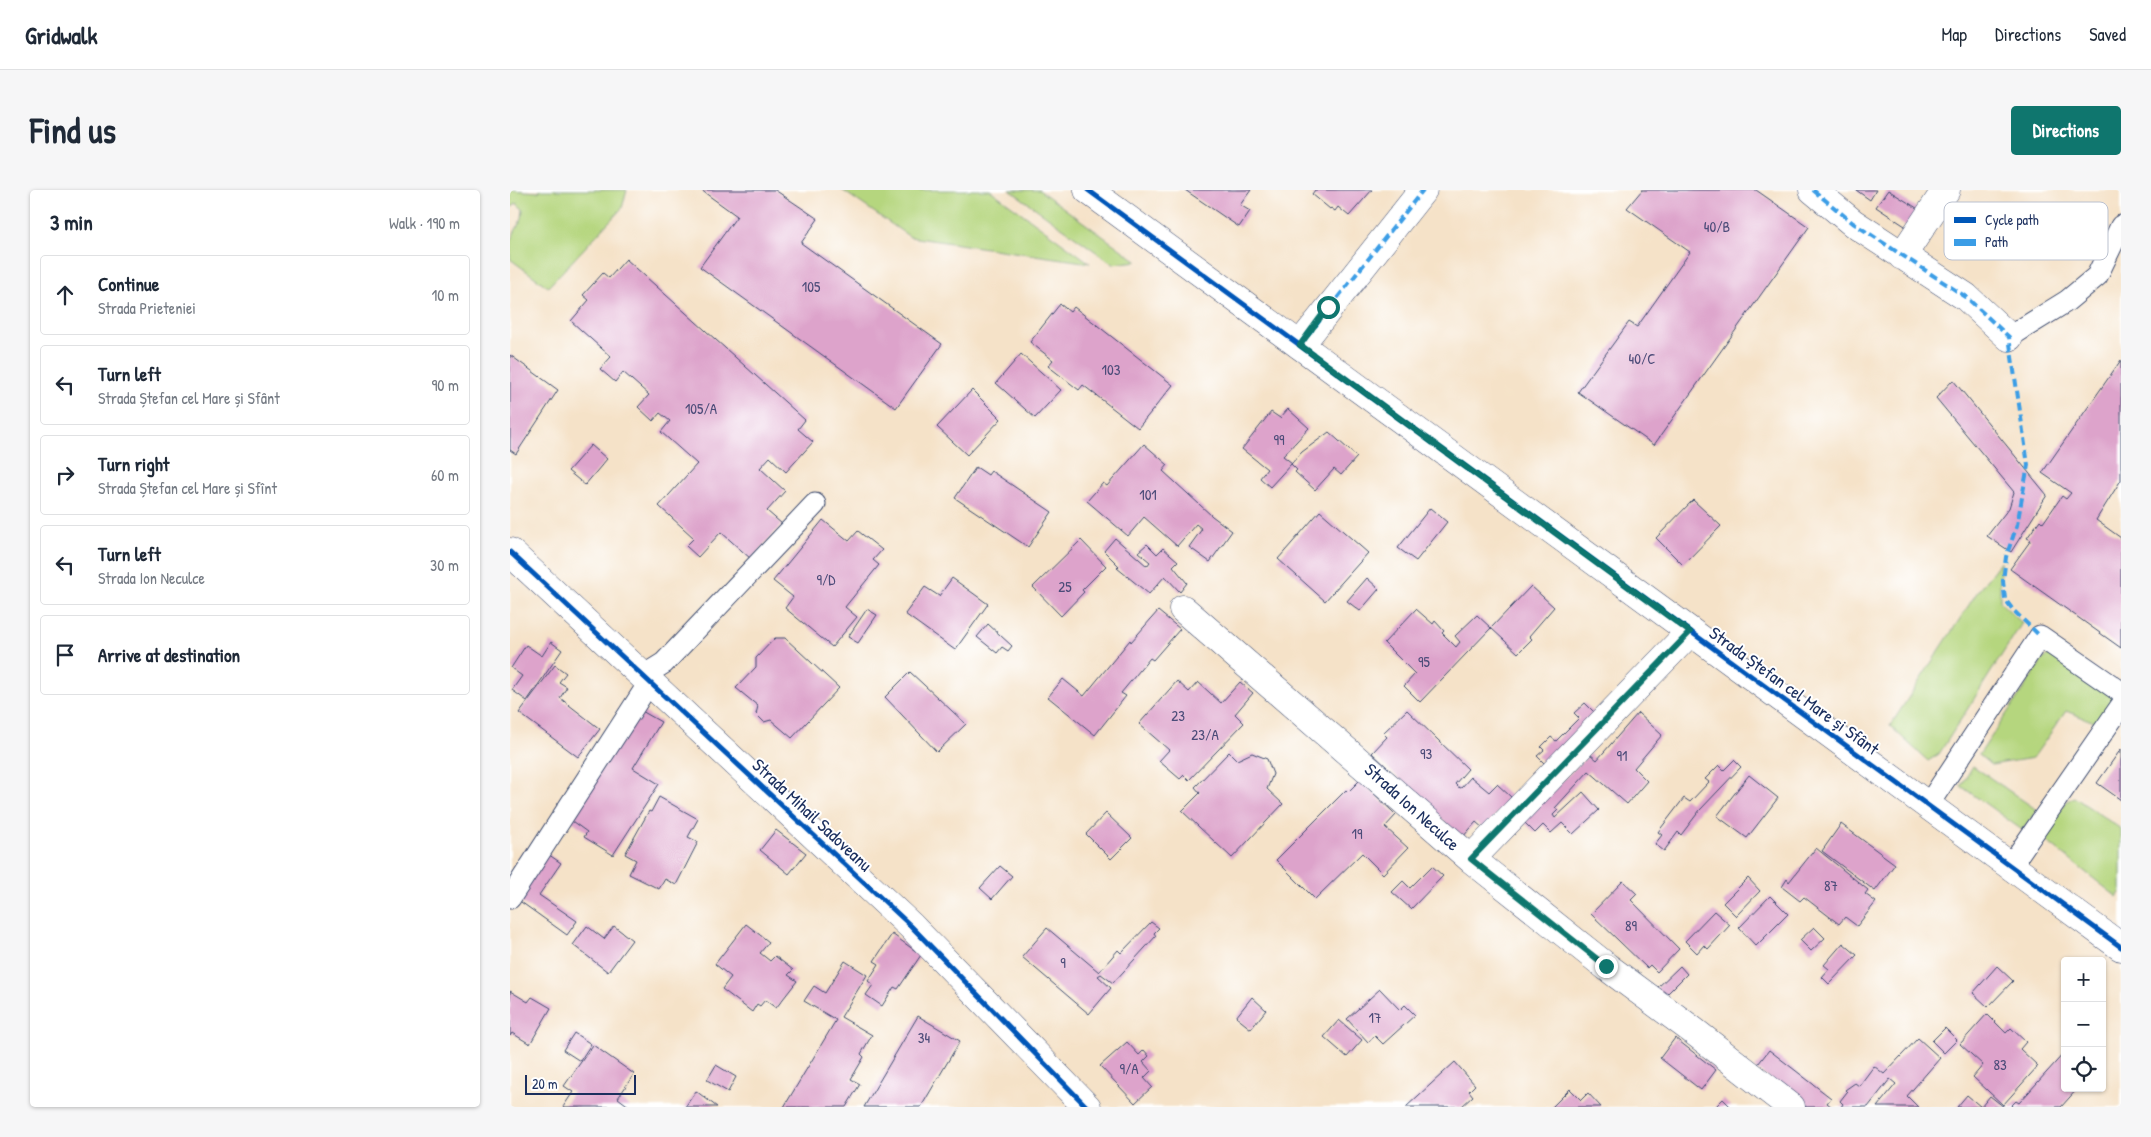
<!DOCTYPE html>
<html lang="en">
<head>
<meta charset="utf-8">
<style>
  body { margin:0; font-family:"Patrick Hand",sans-serif; background:#f6f6f7; color:#1f2937 }
  .controls { position:absolute; right:15px; bottom:15px; display:grid; overflow:hidden; border-radius:5px; box-shadow:0 1px 4px #0004 }
  .controls button { width:45px; height:45px; display:grid; place-items:center; padding:0; border:0; border-bottom:1px solid #e0e1e3; background:#fff; color:#1f2937; font:25px sans-serif }
  .scale { position:absolute; left:15px; bottom:12px; width:111px; box-sizing:border-box; padding-left:5px; border:2px solid #1b2f5e; border-top:0; font-size:14px; line-height:18px; white-space:nowrap; color:#1b2f5e; -webkit-text-stroke:4px #fff; paint-order:stroke }
  .stop { position:absolute; width:15px; height:15px; margin:-11px; border:4px solid #0f766e; border-radius:50%; background:#fff }
  .stop.end { background:#0f766e; border-color:#fff; box-shadow:0 1px 5px #0008 }
  .list { margin:0; padding:0; list-style:none }
  h2 { display:flex; justify-content:space-between; align-items:center; height:65px; margin:0; padding:0 20px; font-size:21px }
  h2 small { font-size:16px; font-weight:400; color:#747a83 }
  .list li { display:grid; grid-template-columns:32px 1fr auto; gap:15px; align-items:center; box-sizing:border-box; height:80px; margin:0 10px 10px; padding:0 10px; border:1px solid #e0e1e3; border-radius:5px }
  .list b { display:block; font-size:19px; white-space:nowrap }
  .list p { margin:0; font-size:16px; white-space:nowrap; color:#747a83 }
  .list em { font-size:16px; font-style:normal; color:#747a83 }
  .icon { flex:none; width:28px; height:28px; fill:none; stroke:currentColor; stroke-width:2; stroke-linecap:round; stroke-linejoin:round }
  .map { position:relative; flex:none; width:1611px; height:917px; overflow:hidden; border-radius:5px }
  header { display:flex; align-items:center; gap:30px; box-sizing:border-box; height:70px; padding:0 25px; background:#fff; border-bottom:1px solid #e0e1e3 }
  header strong { font-size:24px }
  nav { display:flex; gap:28px; margin-inline-start:auto; font-size:18px }
  .intro { display:flex; align-items:center; justify-content:space-between; box-sizing:border-box; height:120px; padding:0 30px }
  h1 { margin:0; font-size:35px }
  .button { padding:12px 22px; border-radius:5px; background:#0f766e; color:#fff; font-size:18px; font-weight:700 }
  main { display:flex; gap:30px; padding:0 30px }
  aside { flex:1; background:#fff; border-radius:5px; box-shadow:0 1px 4px #0004 }
  .map>svg:first-child { display:block }
</style>
</head>
<body>
<header>
<strong>Gridwalk</strong>
<nav><a>Map</a><a>Directions</a><a>Saved</a></nav>
</header>
<div class="intro"><h1>Find us</h1><a class="button">Directions</a></div>
<main>
<aside>
<h2>3 min<small>Walk · 190 m</small></h2>
<ul class="list">
<li><svg class="icon" aria-label="ahead" viewBox="0 0 24 24"><path d="M12 20V5M6 11l6-6 6 6"/></svg><div><b>Continue</b><p>Strada Prieteniei</p></div><em>10 m</em></li>
<li><svg class="icon" aria-label="left" viewBox="0 0 24 24"><path d="M17 20v-9H6M10 6l-5 5 5 5"/></svg><div><b>Turn left</b><p>Strada Ștefan cel Mare și Sfânt</p></div><em>90 m</em></li>
<li><svg class="icon" aria-label="right" viewBox="0 0 24 24"><path d="M7 20v-9h11M14 6l5 5-5 5"/></svg><div><b>Turn right</b><p>Strada Ștefan cel Mare și Sfînt</p></div><em>60 m</em></li>
<li><svg class="icon" aria-label="left" viewBox="0 0 24 24"><path d="M17 20v-9H6M10 6l-5 5 5 5"/></svg><div><b>Turn left</b><p>Strada Ion Neculce</p></div><em>30 m</em></li>
<li><svg class="icon" aria-label="arrive" viewBox="0 0 24 24"><path d="M6 21V4h12l-3 4 3 4H6"/></svg><div><b>Arrive at destination</b></div></li>
</ul>
</aside>
<div class="map">
<svg width="1611" height="917" viewBox="0 0 1611 917">
  <rect width="100%" height="100%" fill="#fff"/>
  <filter id="ink" filterUnits="userSpaceOnUse"><feTurbulence type="fractalNoise" baseFrequency=".02" numOctaves="2"/><feDisplacementMap in="SourceGraphic" scale="10" xChannelSelector="R" yChannelSelector="G"/><feConvolveMatrix kernelMatrix="1 2 1 2 8 2 1 2 1" color-interpolation-filters="sRGB"/></filter>
  <filter id="wash" filterUnits="userSpaceOnUse"><feTurbulence type="fractalNoise" baseFrequency=".0096" numOctaves="4" result="noise"/><feDisplacementMap in="SourceGraphic" scale="20" xChannelSelector="R" yChannelSelector="G"/><feGaussianBlur stdDeviation="1.12" result="paint"/><feColorMatrix in="noise" values="0 0 0 0 0 0 0 0 0 0 0 0 0 0 0 0 0 1.4 0 .05"/><feComposite in="paint" operator="in"/></filter>
  <g filter="url(#wash)">
    <rect width="100%" height="100%" fill="#f5e2c8"/>
    <!-- green -->
    <path fill="#b5d67e" stroke="#68826e" d="M0,0L29,2L30,0H117L112,18L38,97L0,69V51L12,28L13,19L6,13L3,17L0,15Z
      M332,0H480L580,73L400,47Z
      M500,0H529L627,71L603,74Z
      M1490,372V412L1512,433L1429,564L1418,571L1380,536L1468,401Z
      M1545,462L1609,505L1592,535L1556,521L1523,568L1481,575L1469,565L1534,468Z
      M1463,576L1527,620L1512,640L1451,596Z
      M1564,607L1611,639V701L1607,707L1531,647L1557,611Z"/>
    <g id="blocks">
      <!-- building -->
      <path fill="#dda3cb" d="M191,0H265L308,29L291,53L432,154L386,218L190,77L227,26Z
        M675,0H741L730,15L740,21L729,37Z
        M805,0H862L839,26L828,17L825,21L821,18L820,19L802,4Z
        M1132,0H1246L1299,37L1144,255L1068,202L1119,132L1127,137L1180,62L1117,18Z
        M1346,0H1366L1360,10Z
        M1378,0L1410,20L1398,38L1366,17Z
        M116,69L295,230L288,239L303,252L276,282L260,267L250,278L275,301L257,321L272,334L241,369L211,342L188,367L176,356L184,348L149,316L187,274L151,242L160,231L150,223L143,231L128,217L139,205L113,182L105,192L90,179L101,167L61,131L79,110L73,105L93,83L99,88Z
        M550,114L560,122L564,117L663,195L628,238L573,195L569,200L538,176L543,170L520,152Z
        M511,164L551,200L525,228L486,193Z
        M0,165L48,200L6,264L0,260Z
        M1611,170V290L1586,330L1611,348V458L1500,379L1521,350L1517,348L1530,330L1533,333L1552,306L1556,309L1561,303L1532,283Z
        M1443,190L1537,305L1501,362L1477,346L1499,318L1504,302L1426,208Z
        M462,200L491,229L457,265L427,237Z
        M778,219L799,238L773,266L782,273L760,297L750,288L757,279L732,259L761,222L770,228Z
        M819,242L847,267L831,285L824,279L805,300L785,282L787,280L781,274L792,262Z
        M634,254L658,275L653,281L702,326L722,341L700,372L679,357L692,339L686,334L667,356L634,327L618,346L577,311L593,293L597,296Z
        M81,255L97,269L75,295L58,281Z
        M466,277L478,285L481,281L542,322L518,357L445,308Z
        M1183,310L1211,336L1173,375L1146,348Z
        M920,318L937,332L906,371L888,358Z
        M810,321L858,363L815,411L768,369Z
        M313,330L339,351L348,341L372,360L363,370L369,375L335,417L347,427L322,457L275,418L283,407L263,391Z
        M605,348L637,376L640,372L628,362L637,354L647,364L653,358L668,371L663,376L677,393L670,402L655,386L639,404L607,378L609,376L594,361Z
        M571,350L596,376L572,400L574,402L551,426L523,397Z
        M442,388L478,414L445,460L395,424L415,397L429,406Z
        M857,388L869,399L850,421L837,411Z
        M1021,396L1044,417L1019,446L1022,449L1008,463L981,438Z
        M357,419L367,425L348,453L338,447Z
        M906,419L923,434L925,431L934,441L932,443L946,457L950,452L945,446L967,425L981,438L910,512L894,496L905,484L874,453Z
        M648,421L670,439L643,470L640,468L611,503L616,506L585,545L538,507L553,489L574,506L620,450L621,452Z
        M478,434L502,456L498,461L492,457L487,463L467,447Z
        M265,448H275L329,498L282,548L261,530L254,532L246,524L248,516L226,498L246,477V468Z
        M41,452L52,460L17,511L2,500L12,486L1,478L16,455L32,466Z
        M45,475L56,483L49,492L57,497L50,508L90,539L68,567L9,523Z
        M400,482L456,534L427,562L375,507Z
        M667,491L679,502L688,492L711,513L730,492L743,503L725,524L734,533L679,590L674,585L670,589L649,571L659,560L629,534Z
        M1075,513L1085,523L1035,574L1027,566L1034,560L1031,557L1041,547L1046,551L1069,528L1064,523Z
        M130,520L151,532L123,578L149,594L103,665L74,647L77,642L59,629Z
        M897,520L958,579L945,594L948,597L951,598L961,587L979,602L987,594L1001,607L974,639L966,632L952,648L862,563L877,547L873,543Z
        M1128,523L1152,545L1124,578L1137,591L1117,614L1079,581L1045,618L1048,620L1043,625L1045,628L1073,602L1089,620L1063,644L1052,633L1041,643L1033,635L1025,643L1012,630L1080,564L1087,570Z
        M1611,559V610L1587,593Z
        M719,562L727,570L742,563L757,569L763,584L757,599L773,614L722,668L672,621L690,603L685,597Z
        M1224,570L1231,577L1190,620L1171,645L1168,642L1154,661L1145,654L1152,645L1148,642L1174,608L1180,612L1199,592L1195,589L1209,575L1214,580Z
        M1239,585L1268,608L1237,648L1207,626Z
        M850,590L886,625L875,637L898,658L873,684L852,663L805,709L766,670L836,600L838,602Z
        M149,607L188,629L178,647L188,652L166,695L155,689L149,699L119,684L126,670L115,664L139,621L141,622Z
        M596,623L622,648L601,669L576,644Z
        M1331,634L1385,674L1365,701L1312,661Z
        M266,640L296,663L279,684L250,660Z
        M1306,658L1358,700L1355,704L1366,712L1347,736L1335,727L1329,734L1294,707L1290,711L1272,697L1277,689L1279,692Z
        M35,662L51,673L29,705L67,731L57,745L4,707Z
        M490,676L502,686L482,709L470,698Z
        M922,676L933,686L901,719L882,702L893,691L900,698Z
        M1238,688L1250,701L1226,726L1213,713Z
        M1113,691L1127,704L1121,710L1169,759L1147,782L1140,775L1137,778L1081,724Z
        M1260,706L1278,724L1246,756L1229,738Z
        M1204,721L1220,735L1198,759L1194,755L1187,763L1175,751Z
        M641,732L649,738L644,743L646,746L603,793L591,784L588,786L601,798L579,824L512,767L537,738L589,782L608,760L611,763Z
        M236,734L259,752L250,763L260,771L265,766L283,780L278,785L287,791L266,818L255,810L250,816L247,814L242,822L212,799L221,787L205,774Z
        M77,736L94,749L104,736L122,750L98,782L63,755Z
        M1304,737L1315,748L1301,761L1290,750Z
        M382,744L411,765L388,799L384,797L372,816L356,805L363,795L358,791L369,774L364,771Z
        M1333,753L1347,765L1319,794L1312,787L1319,779L1314,775Z
        M335,771L357,785L331,827L362,845L351,864L354,867L341,889L350,894L336,917H274L326,830L294,811L304,796L315,803Z
        M1170,776L1177,784L1153,808L1145,800Z
        M1487,776L1503,791L1478,817L1463,803Z
        M870,799L890,820L895,815L905,825L873,854L865,846L858,852L837,829Z
        M0,801L18,812L22,807L41,818L20,854L2,843L0,846Z
        M742,807L756,820L741,839L726,827Z
        M1477,824L1496,843L1501,838L1516,852L1510,859L1528,876L1493,915L1463,887L1473,875L1450,854Z
        M408,826L450,851L411,917H354Z
        M829,830L852,850L837,867L814,847Z
        M1435,838L1447,850L1434,863L1422,851Z
        M64,843L81,854L70,871L53,860Z
        M1165,848L1206,880L1191,900L1150,868Z
        M1408,848L1430,868L1397,906L1408,917H1367L1386,894L1380,889L1358,917H1331L1333,914L1330,911L1337,902L1335,900L1345,893L1349,896L1364,876L1374,884Z
        M617,852L629,865L634,860L639,866L633,872L641,881L634,888L642,897L625,913L590,876Z
        M83,855L124,884L108,908L120,917H53L63,902L54,896Z
        M1259,860L1321,908L1317,913L1322,917H1296L1245,878Z
        M1555,862V898H1568L1551,917H1500L1506,911L1509,913Z
        M945,872L965,895L959,901L963,906L951,917H896Z
        M206,875L226,887L218,902L197,890Z
        M1060,899L1071,910L1078,903L1091,917H1042Z
        M186,901L207,917H175Z
        M1457,905L1471,917L1480,906L1494,917H1447Z
        M1213,909L1221,917H1205Z"/>
    </g>
  </g>
  <g filter="url(#ink)">
    <use href="#blocks" fill-opacity="0" stroke="#3c4a6e" stroke-width="1"/>
    <g fill="none" stroke-linecap="round" stroke-linejoin="round">
      <defs>
        <path id="service" d="M1499,147L1557,111L1587,86L1611,36
          M133,486L154,473L305,314
          M1418,615L1530,446L1611,502
          M1501,675L1611,516
          M0,708L139,493"/>
        <path id="minor" d="M1303,0L1343,33L1456,107L1499,147
          M1392,66L1436,0
          M790,155L913,0
          M0,362L401,736L577,917
          M673,419L961,669L1097,777L1181,839L1281,917
          M961,669L1180,442"/>
        <path id="tertiary" d="M578,0L1611,757"/>
      </defs>
      <!-- service casing -->
      <use href="#service" stroke="#3c4a6e" stroke-width="23"/>
      <!-- minor casing -->
      <use href="#minor" stroke="#3c4a6e" stroke-width="29"/>
      <!-- tertiary casing -->
      <use href="#tertiary" stroke="#3c4a6e" stroke-width="29"/>
      <!-- service -->
      <use href="#service" stroke="#fff" stroke-width="21"/>
      <!-- minor -->
      <use href="#minor" stroke="#fff" stroke-width="28"/>
      <!-- tertiary -->
      <use href="#tertiary" stroke="#fff" stroke-width="28"/>
      <!-- quiet -->
      <path stroke="#3b9de6" stroke-width="4" stroke-dasharray="8 4" stroke-linecap="butt" d="M1303,0L1343,33L1456,107L1499,147L1518,275L1507,335L1496,367L1493,391L1495,409L1503,420L1530,446
        M790,155L913,0"/>
      <defs>
        <path id="cycleway" d="M578,0L1611,757
          M0,362L401,736L577,917"/>
      </defs>
      <!-- cycleway casing -->
      <use href="#cycleway" stroke="#fff" stroke-width="8"/>
      <!-- cycleway -->
      <use href="#cycleway" stroke="#0057b8" stroke-width="5"/>
    </g>
  </g>
  <g fill="none" stroke-linecap="round" stroke-linejoin="round" filter="url(#ink)">
    <!-- route -->
    <path stroke="#0f766e" stroke-width="6" d="M818,117L790,155L1180,442L961,669L1096,776"/>
  </g>
  <g text-anchor="middle" stroke-width="4" stroke-linejoin="round" paint-order="stroke">
    <!-- number labels -->
    <g font-size="15" fill="#4c4c79">
      <text x="1207" y="42">40/B</text>
      <text x="301" y="102">105</text>
      <text x="1132" y="174">40/C</text>
      <text x="601" y="185">103</text>
      <text x="191" y="224">105/A</text>
      <text x="769" y="255">99</text>
      <text x="638" y="310">101</text>
      <text x="316" y="395">9/D</text>
      <text x="555" y="402">25</text>
      <text x="914" y="477">95</text>
      <text x="668" y="531">23</text>
      <text x="695" y="550">23/A</text>
      <text x="916" y="569">93</text>
      <text x="1112" y="571">91</text>
      <text x="847" y="649">19</text>
      <text x="1321" y="701">87</text>
      <text x="1121" y="741">89</text>
      <text x="553" y="778">9</text>
      <text x="865" y="833">17</text>
      <text x="414" y="853">34</text>
      <text x="1490" y="880">83</text>
      <text x="619" y="884">9/A</text>
    </g>
    <!-- street labels -->
    <g font-size="18" fill="#1b2f5e" stroke="#fff">
      <text transform="translate(1284 501) rotate(36)" y="6">Strada Ștefan cel Mare și Sfânt</text>
      <text transform="translate(902 617) rotate(42)" y="6">Strada Ion Neculce</text>
      <text transform="translate(302 625) rotate(43)" y="6">Strada Mihail Sadoveanu</text>
    </g>
  </g>
  <!-- legend -->
  <rect x="1434" y="12" width="164" height="58" rx="8" fill="#fff" stroke="#bbc1cf" stroke-width="1"/>
  <rect x="1444" y="27" width="22" height="6" fill="#0057b8"/>
  <rect x="1444" y="49" width="22" height="7" fill="#3b9de6"/>
  <g font-size="14" fill="#1b2f5e">
    <text x="1475" y="35">Cycle path</text>
    <text x="1475" y="57">Path</text>
  </g>
</svg>
<div class="controls">
<button>+</button>
<button>−</button>
<button><svg class="icon" aria-label="locate" viewBox="0 0 24 24"><circle cx="12" cy="12" r="6"/><path d="M12 2v4M12 18v4M2 12h4M18 12h4"/></svg></button>
</div>
<div class="scale">20 m</div>
<div class="stop" style="left:818px;top:117px"></div>
<div class="stop end" style="left:1096px;top:776px"></div>
</div>
</main>
</body>
</html>
